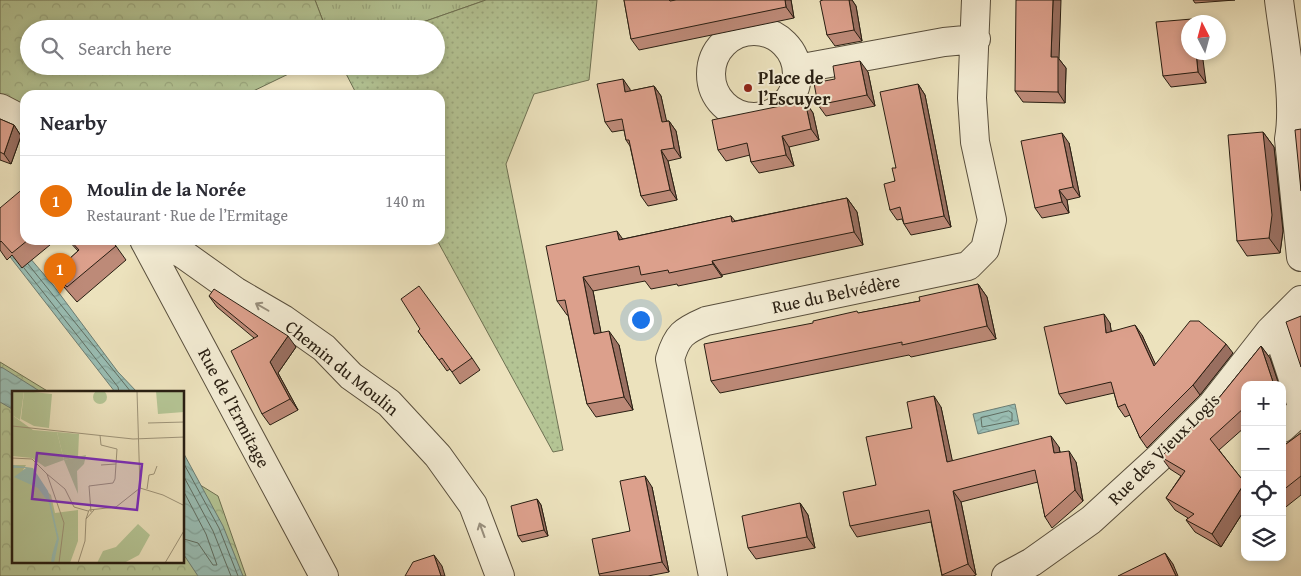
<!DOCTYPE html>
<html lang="en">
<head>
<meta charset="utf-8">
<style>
  body { margin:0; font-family:"Gentium Book Plus",serif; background:#f2f2f3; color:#2b2b33 }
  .controls { position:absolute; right:15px; bottom:15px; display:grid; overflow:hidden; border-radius:10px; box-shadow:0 2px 8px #0003 }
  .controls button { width:45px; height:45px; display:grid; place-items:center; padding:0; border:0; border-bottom:1px solid #e1e1e2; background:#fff; color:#2b2b33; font:25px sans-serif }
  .compass { position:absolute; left:1181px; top:15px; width:45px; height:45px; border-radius:50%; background:#fff; box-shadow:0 2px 8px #0003; rotate:354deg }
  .you { position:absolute; left:640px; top:319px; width:18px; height:18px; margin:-12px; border:4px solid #fff; border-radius:50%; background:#1a73e8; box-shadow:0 0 0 8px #1a73e833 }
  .badge { display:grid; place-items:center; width:32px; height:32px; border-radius:50%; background:#db2777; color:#fff; font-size:16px; font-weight:700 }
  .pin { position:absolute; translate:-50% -41px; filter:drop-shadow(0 1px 2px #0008) }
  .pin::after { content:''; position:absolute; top:26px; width:18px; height:15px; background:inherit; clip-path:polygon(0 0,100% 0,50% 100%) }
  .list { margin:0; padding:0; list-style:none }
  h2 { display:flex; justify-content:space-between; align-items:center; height:65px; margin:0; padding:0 20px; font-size:21px }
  h2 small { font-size:16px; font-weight:400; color:#7c7c81 }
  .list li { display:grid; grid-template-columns:32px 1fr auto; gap:15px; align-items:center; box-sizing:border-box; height:90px; padding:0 20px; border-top:1px solid #e1e1e2 }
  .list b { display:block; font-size:19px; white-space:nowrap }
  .list p { margin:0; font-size:16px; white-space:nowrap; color:#7c7c81 }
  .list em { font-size:16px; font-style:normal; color:#7c7c81 }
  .icon { flex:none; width:28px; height:28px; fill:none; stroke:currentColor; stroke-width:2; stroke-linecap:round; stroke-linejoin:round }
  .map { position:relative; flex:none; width:1301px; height:576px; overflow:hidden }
  .search { position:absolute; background:#fff; box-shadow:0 2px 8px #0003; left:20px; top:20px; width:425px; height:55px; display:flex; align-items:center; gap:12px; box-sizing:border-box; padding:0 18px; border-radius:28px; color:#7c7c81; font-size:19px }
  .panel { position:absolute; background:#fff; box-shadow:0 2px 8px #0003; left:20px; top:90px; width:425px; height:155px; border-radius:15px }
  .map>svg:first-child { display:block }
</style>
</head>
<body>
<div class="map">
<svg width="1301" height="576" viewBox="0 0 1301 576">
  <defs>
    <pattern id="grass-tufts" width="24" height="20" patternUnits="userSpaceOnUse" patternTransform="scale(1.25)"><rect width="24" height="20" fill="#b4c494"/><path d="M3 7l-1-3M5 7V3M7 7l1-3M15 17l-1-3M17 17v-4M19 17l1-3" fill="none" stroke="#9ba87f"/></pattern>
    <pattern id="forest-crowns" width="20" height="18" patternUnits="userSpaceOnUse" patternTransform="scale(1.25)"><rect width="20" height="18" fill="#b4c494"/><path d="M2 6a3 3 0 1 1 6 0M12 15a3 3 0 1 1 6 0" fill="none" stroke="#9ba87f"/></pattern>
    <pattern id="park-dots" width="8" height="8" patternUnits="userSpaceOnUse" patternTransform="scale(1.25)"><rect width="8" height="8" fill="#b4c494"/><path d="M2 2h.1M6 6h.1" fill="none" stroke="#9ba87f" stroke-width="1.8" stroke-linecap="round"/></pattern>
    <pattern id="water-waves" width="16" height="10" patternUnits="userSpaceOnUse" patternTransform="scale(1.25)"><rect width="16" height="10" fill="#99bdb3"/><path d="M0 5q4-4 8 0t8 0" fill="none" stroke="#84a299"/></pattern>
  </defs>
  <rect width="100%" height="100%" fill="#ece2bd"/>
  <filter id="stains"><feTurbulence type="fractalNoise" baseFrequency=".004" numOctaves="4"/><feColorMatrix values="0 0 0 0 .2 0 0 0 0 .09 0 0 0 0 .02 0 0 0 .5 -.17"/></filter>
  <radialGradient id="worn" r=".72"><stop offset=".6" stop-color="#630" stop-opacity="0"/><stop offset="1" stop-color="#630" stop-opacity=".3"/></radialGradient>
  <!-- grass -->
  <path fill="url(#grass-tufts)" stroke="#6e7153" d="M315,0H486L403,29H326Z"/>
  <!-- forest -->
  <path fill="url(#forest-crowns)" stroke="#6e7153" d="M0,0H315L326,29H29V66H305L245,95H25V106L0,94Z
    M0,362L49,392H14V562H184V475L218,496L246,576H0Z"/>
  <!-- park -->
  <path fill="url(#park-dots)" stroke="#6e7153" d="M486,0H597L589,80L534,94L506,164L563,450L553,452L437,240H440V95H357L342,66H436V29H403Z"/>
  <!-- water -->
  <path fill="url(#water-waves)" stroke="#6c7d73" d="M0,223L53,285L118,372L137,392H115L0,244Z
    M0,367L3,368L41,392H14V410L0,402Z
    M1015,404L1019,424L978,434L973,414Z
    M184,454L223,526L243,576H198L184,555Z"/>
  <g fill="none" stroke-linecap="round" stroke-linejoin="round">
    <!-- shore -->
    <path stroke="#606e62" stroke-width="1" d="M28,264L131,392
      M24,268L118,387L119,392
      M1009,411L1012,413V421L982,427L981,418Z
      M184,464L219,528L238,576
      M184,477L213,531L231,576
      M184,492L206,534L217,565H213L198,543L184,539"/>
    <defs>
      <path id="minor" d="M1279,0C1284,41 1296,99 1289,139L1301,257
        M711 74a43 43 0 1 1 86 0a43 43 0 1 1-86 0Z
        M797,69L944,42L976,39
        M0,108L25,121
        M144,240L324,576
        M145,242H160L183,254L235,291L283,319L324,348L351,376L389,403L438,456L473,505L500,576
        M1276,327L1301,403
        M1282,428L1301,411
        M713,576L670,359C677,335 683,331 706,321L968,266L985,249L992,220L975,142L972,98L976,0
        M1006,576L1032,562L1091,520L1162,455L1212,405L1270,331L1301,300"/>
    </defs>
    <!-- minor casing -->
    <use href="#minor" stroke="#594f3d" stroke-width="30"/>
    <!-- minor -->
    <use href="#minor" stroke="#f3ecd4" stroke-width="28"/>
  </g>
  <!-- wall -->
  <path fill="#bd8a78" stroke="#281e12" d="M624,0H791L794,18L639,50L631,39Z
    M823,0H852L856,6L862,41L835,46L827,35Z
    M1193,0H1235L1195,3Z
    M1192,19L1206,83L1171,87L1163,76Z
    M1059,59L1066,68L1065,103L1023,102L1015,91Z
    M868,72L875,106L826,116L818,105L835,79Z
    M623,79L630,91L654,86L661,96L666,121H669L676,131L681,158L668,161L677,200L648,206L641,196L630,146L626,140L624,130L612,132L605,122Z
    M918,84L925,95L951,227L911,235L904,224L902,219L897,220L890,210L895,181L896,168Z
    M805,101L813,113L819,140L789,147L794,166L759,173L751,162L750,155L726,161L718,150Z
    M0,119L14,125L21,136L11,164L0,160Z
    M1263,132L1274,147L1283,231L1280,253L1247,256L1237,241Z
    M1069,143L1080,197L1067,200L1069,213L1042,218L1035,208Z
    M847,198L857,212L863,245L722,275V277L678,286L677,284L651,289L645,281L593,291L601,333L619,345L633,410L596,417L587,404L568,315H567L557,301L623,239L731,216L735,221Z
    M0,208L25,240H56L22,268L12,255L7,260L0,250Z
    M68,240H111L116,246L126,260L77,302L64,287L54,273L78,251Z
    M978,284L987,297L996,339L911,357L909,355L720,393L711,381L859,313L920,301Z
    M209,296L296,347L278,373L298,410L270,425L262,414L254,338L217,307Z
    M1110,323L1111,331L1142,335L1155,364L1233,353L1200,395L1147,448L1140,438L1130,415L1125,417L1118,407L1114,393L1066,404L1059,394Z
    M418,331L472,358L480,370L460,384L450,369L447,371Z
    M1261,346L1270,358L1279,385H1245V427L1219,450L1241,478L1245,476V509L1221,547L1195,532L1186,520L1188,518L1175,510L1166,498L1181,476L1170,469L1161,457L1214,404Z
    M941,407L952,461L1059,447L1060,452L1076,462L1083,501L1052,528L1045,517L1038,482L961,502L976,575L973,576H942L931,522L857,537L850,526L912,428Z
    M1301,433V495L1282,510V447Z
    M652,487L669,572L648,576H600L599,574L630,531Z
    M537,499L541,505L548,536L522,542L518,536Z
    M800,503L808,515L815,548L756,559L748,548Z"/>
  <!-- shaded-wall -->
  <path fill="#9a7062" stroke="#281e12" d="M785,0H791L794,18L786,7Z
    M849,0H852L856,6L862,41L854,30Z
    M1053,0H1061L1059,59L1066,68L1065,103L1058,92L1051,57Z
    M1196,52H1202L1206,83L1198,72Z
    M860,61L868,72L875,106L867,95Z
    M623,79L630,89L632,102L625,92Z
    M918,84L925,95L951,227L944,216Z
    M654,86L661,96L669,132L662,122Z
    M805,101L813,113L819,140L811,129Z
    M669,121L676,131L681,158L674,148Z
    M14,125L21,136L11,164L4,154Z
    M1263,132L1274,147L1283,231L1280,253L1269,238Z
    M1062,133L1069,143L1080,197L1073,187Z
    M782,136L789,147L794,166L786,155Z
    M661,150L668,161L677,200L670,190Z
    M1059,190L1067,200L1069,213L1062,202Z
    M847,198L857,212L863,245L854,232Z
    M617,231L627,245L619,240Z
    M712,261L722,275V277L713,264Z
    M583,277L593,291L604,348L594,334Z
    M978,284L987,297L996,339L987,326Z
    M1104,314L1110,323L1113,343L1106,333Z
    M1135,325L1142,335L1161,376L1154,366Z
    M609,331L619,345L633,410L624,397Z
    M288,336L296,347L278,373L298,410L290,399L270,362Z
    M1226,344L1233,353L1200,395L1193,385Z
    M1261,346L1270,358L1279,385H1275L1273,382Z
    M934,396L941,407L955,473L947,462Z
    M1051,436L1059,447L1062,464L1054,453Z
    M1069,451L1076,462L1083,501L1075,490Z
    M645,476L652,487L669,572L662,562Z
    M1242,487L1245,490V509L1221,547L1212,534Z
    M953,491L961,502L976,575L968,564Z
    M537,499L541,505L548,536L544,530Z
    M800,503L808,515L815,548L807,537Z
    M1165,553L1173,564L1178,576H1176Z
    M434,555L442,566L445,576H441Z"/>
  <!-- building -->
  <path fill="#dca08c" stroke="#281e12" d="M624,0H669L670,1L676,0H785L786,7L631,39Z
    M823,0H849L854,30L827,35L820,1Z
    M1016,0H1053L1051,57H1058V92L1015,91Z
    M1192,19L1193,22H1188V52H1196L1198,72L1163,76L1156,22Z
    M860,61L867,95L818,105L814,83L835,79L833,66Z
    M623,79L625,92L654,86L662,122L669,121L674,148L661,150L670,190L641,196L629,140H626L622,119L605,122L597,84Z
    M918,84L944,216L904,224L900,207L890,210L884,184L895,181L892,168H896L880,92Z
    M805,101L811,129L782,136L786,155L751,162L747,143L718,150L712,120Z
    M0,119L14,125L4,154L0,152Z
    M1301,129V191L1295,130Z
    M1263,132L1272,215L1269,238L1237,241L1228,135Z
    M1062,133L1073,187L1059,190L1062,202L1035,208L1021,141Z
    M25,187V240H28L12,253L1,241L0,242V208Z
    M847,198L854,232L712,261L713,264L669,273L668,270L641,275L639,266L583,277L594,334L609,331L624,397L587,404L565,300L557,301L546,246L617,231L619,240L731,216L732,222Z
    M70,240H111L116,246L67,287L54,273L79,250Z
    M978,284L987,326L902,345V342L711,381L704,344L813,323V321L857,311L858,313L920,301L919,297Z
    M419,286L472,358L452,372L442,358L439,360L418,331L420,329L401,299Z
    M214,289L288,336L270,362L290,399L262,414L231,351L258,336L209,296Z
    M1104,314L1106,333L1135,325L1154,366L1190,321H1199L1226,344L1193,385L1140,438L1125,404L1118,407L1111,382L1059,394L1044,327Z
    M1301,316V367L1286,322Z
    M1261,346L1273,382L1270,385H1245V407L1210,439L1241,478L1245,476V488L1242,487L1212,534L1186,520L1194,514L1166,498L1185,471L1161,457L1214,404Z
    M934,396L947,462L1051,436L1054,453L1069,451L1075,490L1045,517L1035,470L953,491L968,564L942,575L929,510L850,526L843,492L876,485L866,437L912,428L907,402Z
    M1301,433V476L1282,491V447Z
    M645,476L662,562L599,574L592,539L630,531L620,481Z
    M537,499L544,530L518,536L511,506Z
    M800,503L807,537L748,548L742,516Z
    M1165,553L1176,576H1118Z
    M434,555L441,576H405L413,562Z"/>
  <!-- one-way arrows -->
  <defs><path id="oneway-shaft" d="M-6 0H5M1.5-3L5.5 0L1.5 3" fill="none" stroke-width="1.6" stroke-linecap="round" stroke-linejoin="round" transform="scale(1.25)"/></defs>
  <g stroke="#988f7d">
    <use href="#oneway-shaft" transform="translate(262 307) rotate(-150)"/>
    <use href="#oneway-shaft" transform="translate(482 530) rotate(-110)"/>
  </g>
  <!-- markers -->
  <circle fill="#8f2418" stroke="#f3ecd4" stroke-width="2" cx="748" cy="88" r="5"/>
  <g text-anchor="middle" stroke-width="4" stroke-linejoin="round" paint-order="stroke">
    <!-- poi labels -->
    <g font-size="18" font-weight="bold" fill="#281e12" stroke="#f3ecd4" text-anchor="start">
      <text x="758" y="84">Place de<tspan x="758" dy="21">l’Escuyer</tspan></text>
    </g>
    <!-- street labels -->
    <g font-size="18" fill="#281e12" stroke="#f3ecd4">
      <text transform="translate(836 294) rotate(-12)" y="6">Rue du Belvédère</text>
      <text transform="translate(342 368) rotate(39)" y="6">Chemin du Moulin</text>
      <text transform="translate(234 408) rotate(62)" y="6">Rue de l’Ermitage</text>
      <text transform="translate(1164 449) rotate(-45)" y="6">Rue des Vieux Logis</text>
    </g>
  </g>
  <!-- overview -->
  <g transform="translate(12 391)">
    <rect width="172" height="172" fill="#ece2bd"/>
    <path d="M0,0H12L8,29L0,24ZM45,41L67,43L66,66L52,69Z" fill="#b4c494"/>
    <path d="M144,0H172V21L146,23ZM0,24L21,39L45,41L52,69L33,76L20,67L0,65ZM0,74H14L11,79L39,104L43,122L66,119V150L58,172H0ZM126,133L138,144L127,164L112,172H85L91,160L104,156Z" fill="#b4c494"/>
    <path d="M12,0L40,3L37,37L22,35L9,28Z" fill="#b4c494"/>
    <path d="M74,64L72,73L65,80L66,103L52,69Z" fill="#b4c494"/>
    <path d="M81 6a7 7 0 1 1 14 0a7 7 0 1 1-14 0Z" fill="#b4c494"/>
    <path d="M0,74L21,77L36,100L47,148L42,172H39L40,164L45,147L37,112L26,97L2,86L14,77H0Z" fill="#99bdb3"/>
    <path fill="none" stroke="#9e9479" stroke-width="1" d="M125,0L128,97M136,32L173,31M0,35L121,48L173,46M0,67L20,68L35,83L52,132L47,172M89,74L104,73M35,83L53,98L62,116L76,120M128,97L151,104L173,115M135,98L137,84L142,83L145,75M82,119L74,128L77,119L104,116L128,97M79,121L77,95L101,92L103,88L105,58L89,54L88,44M66,172L73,150L74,128M153,172L173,138"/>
    <path fill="#7b2cbf" fill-opacity="0.15" stroke="#7b2cbf" stroke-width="2.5" d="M25,62L130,73L125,119L20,108Z"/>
    <rect width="172" height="172" fill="none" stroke="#281e12" stroke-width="2.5"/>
  </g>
  <rect width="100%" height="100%" filter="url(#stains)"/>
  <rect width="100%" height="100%" fill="url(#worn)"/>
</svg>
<div class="controls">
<button>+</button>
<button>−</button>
<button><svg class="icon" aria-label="locate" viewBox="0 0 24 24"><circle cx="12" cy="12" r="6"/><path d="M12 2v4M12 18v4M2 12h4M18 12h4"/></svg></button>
<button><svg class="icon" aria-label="layers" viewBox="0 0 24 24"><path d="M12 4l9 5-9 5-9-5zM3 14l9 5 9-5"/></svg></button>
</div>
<svg class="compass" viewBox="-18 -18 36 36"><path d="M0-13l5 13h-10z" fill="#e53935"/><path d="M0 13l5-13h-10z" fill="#7c7c81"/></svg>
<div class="you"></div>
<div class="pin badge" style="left:60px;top:294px;background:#e8710a">1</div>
<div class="search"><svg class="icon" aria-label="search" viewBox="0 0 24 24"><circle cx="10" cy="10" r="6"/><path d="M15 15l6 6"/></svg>Search here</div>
<section class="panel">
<h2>Nearby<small></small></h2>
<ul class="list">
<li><span class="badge" style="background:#e8710a">1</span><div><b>Moulin de la Norée</b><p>Restaurant · Rue de l’Ermitage</p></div><em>140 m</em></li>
</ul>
</section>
</div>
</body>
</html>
